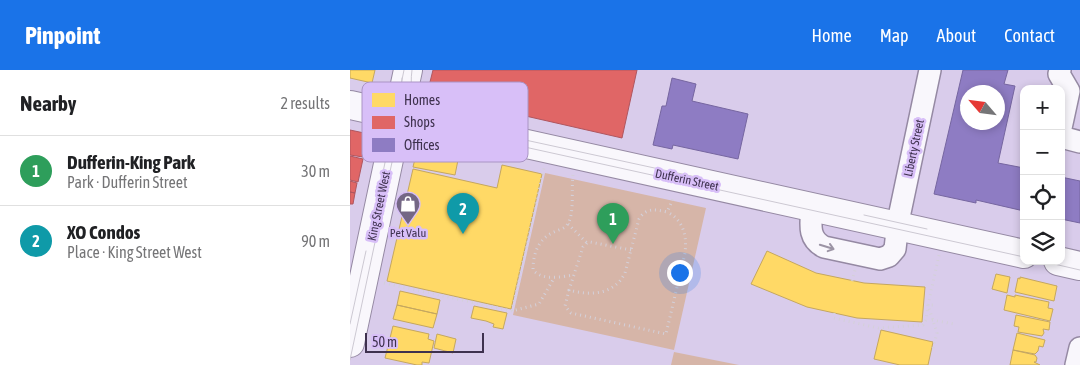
<!DOCTYPE html>
<html lang="en">
<head>
<meta charset="utf-8">
<style>
  body { margin:0; font-family:"Asap Condensed",sans-serif; background:#f6f6f6; color:#202124 }
  .controls { position:absolute; right:15px; top:15px; display:grid; overflow:hidden; border-radius:10px; box-shadow:0 2px 8px #0003 }
  .controls button { width:45px; height:45px; display:grid; place-items:center; padding:0; border:0; border-bottom:1px solid #e0e0e0; background:#fff; color:#202124; font:25px sans-serif }
  .compass { position:absolute; left:610px; top:15px; width:45px; height:45px; border-radius:50%; background:#fff; box-shadow:0 2px 8px #0003; rotate:298deg }
  .scale { position:absolute; left:15px; bottom:12px; width:119px; box-sizing:border-box; padding-left:5px; border:2px solid #3e314e; border-top:0; font-size:14px; line-height:18px; white-space:nowrap; color:#3e314e; -webkit-text-stroke:4px #d8bff8; paint-order:stroke }
  .you { position:absolute; left:329px; top:202px; width:18px; height:18px; margin:-12px; border:4px solid #fff; border-radius:50%; background:#1a73e8; box-shadow:0 0 0 8px #1a73e833 }
  .badge { display:grid; place-items:center; width:32px; height:32px; border-radius:50%; background:#1a73e8; color:#fff; font-size:16px; font-weight:700 }
  .pin { position:absolute; translate:-50% -41px; filter:drop-shadow(0 1px 2px #0008) }
  .pin::after { content:''; position:absolute; top:26px; width:18px; height:15px; background:inherit; clip-path:polygon(0 0,100% 0,50% 100%) }
  .list { margin:0; padding:0; list-style:none }
  h2 { display:flex; justify-content:space-between; align-items:center; height:65px; margin:0; padding:0 20px; font-size:21px }
  h2 small { font-size:16px; font-weight:400; color:#757577 }
  .list li { display:grid; grid-template-columns:32px 1fr auto; gap:15px; align-items:center; box-sizing:border-box; height:70px; padding:0 20px; border-top:1px solid #e0e0e0 }
  .list b { display:block; font-size:19px; white-space:nowrap }
  .list p { margin:0; font-size:16px; white-space:nowrap; color:#757577 }
  .list em { font-size:16px; font-style:normal; color:#757577 }
  .icon { flex:none; width:28px; height:28px; fill:none; stroke:currentColor; stroke-width:2; stroke-linecap:round; stroke-linejoin:round }
  .map { position:relative; flex:none; width:730px; height:295px; overflow:hidden }
  header { display:flex; align-items:center; gap:30px; box-sizing:border-box; height:70px; padding:0 25px; background:#1a73e8; color:#fff }
  header strong { font-size:24px }
  nav { display:flex; gap:28px; margin-inline-start:auto; font-size:18px }
  main { display:flex }
  aside { flex:1; background:#fff }
  .map>svg:first-child { display:block }
</style>
</head>
<body>
<header>
<strong>Pinpoint</strong>
<nav><a>Home</a><a>Map</a><a>About</a><a>Contact</a></nav>
</header>
<main>
<aside>
<h2>Nearby<small>2 results</small></h2>
<ul class="list">
<li><span class="badge" style="background:#2e9e5b">1</span><div><b>Dufferin-King Park</b><p>Park · Dufferin Street</p></div><em>30 m</em></li>
<li><span class="badge" style="background:#0f9aa8">2</span><div><b>XO Condos</b><p>Place · King Street West</p></div><em>90 m</em></li>
</ul>
</aside>
<div class="map">
<svg width="730" height="295" viewBox="0 0 730 295">
  <rect width="100%" height="100%" fill="#d9cceb"/>
  <!-- green -->
  <path fill="#d6b5a8" d="M195,103L356,138L324,280L163,245Z
    M324,282L389,295H391H321Z"/>
  <!-- homes -->
  <path fill="#ffd966" stroke="#c5a75f" d="M0,0H25L22,13L0,8Z
    M68,76L109,85L105,105L63,97Z
    M152,95L192,104L161,239L37,211L63,99L147,118Z
    M417,181L466,203L514,213L575,217L572,252L507,248L457,237L401,214Z
    M646,204L660,207L657,223L642,219Z
    M670,207L707,216L704,231L665,222L668,208L670,209Z
    M50,221L90,230L87,244L47,235Z
    M657,225L665,227V225L699,232L698,238L703,239L700,251L654,240Z
    M47,235L87,244L83,258L43,249Z
    M124,236L157,243L153,259L143,257L144,254L136,251L121,248Z
    M666,245L700,252L699,260L693,259L694,263L692,266L668,262L669,257L664,256Z
    M43,256L79,264L78,269L84,271L79,293L72,292V295H67L35,288Z
    M531,260L583,272L578,295H550L524,289Z
    M667,263L695,270L693,277L689,276L688,281L685,284L663,280Z
    M87,264L106,269L103,283L84,278Z
    M663,280L685,285L687,288L686,292H684L690,295H660Z"/>
  <!-- shops -->
  <path fill="#e06666" stroke="#af565f" d="M83,0H287L272,68L88,26L80,12Z
    M0,60L19,64L13,87L0,85Z
    M0,86L13,89L8,112L0,110Z
    M0,111L7,113L5,123L0,122Z
    M0,122L5,123L3,134H0Z"/>
  <!-- offices -->
  <path fill="#8e7cc3" stroke="#7666a0" fill-rule="evenodd" d="M613,0H658L654,14L665,16L648,93L674,98V141L626,130V133L584,124ZM618,22H648V52H618Z
    M322,8L346,14L342,31L398,44L388,89L323,75L322,79L303,75L312,36H316Z
    M711,107L730,111V153L711,149Z"/>
  <g fill="none" stroke-linecap="round" stroke-linejoin="round">
    <defs>
      <path id="minor" d="M710,0L709,4L719,21L711,58
        M711,67L730,72
        M462,137C461,153 457,168 474,177L530,189L539,186L545,179L548,152L580,0
        M726,295L730,278"/>
      <path id="major" d="M0,35L674,184
        M708,191L730,196
        M0,273L58,0"/>
    </defs>
    <!-- minor casing -->
    <use href="#minor" stroke="#9589a3" stroke-width="24"/>
    <!-- major casing -->
    <use href="#major" stroke="#9589a3" stroke-width="30"/>
    <!-- path -->
    <path stroke="#d4d0d9" stroke-width="3" stroke-dasharray="1 4" stroke-linecap="butt" d="M223,105C221,118 225,145 217,155C214,159 208,160 204,162C188,169 183,184 183,200C193,211 210,207 224,205
      M218,154L237,173
      M281,180L240,172L237,173L233,177L219,220C240,226 264,225 275,203L289,149C296,138 304,139 317,142L324,127
      M502,211L505,200
      M34,213L162,241L189,234L204,208
      M219,220L215,236L221,243L316,264L335,183C337,167 334,150 317,142
      M162,241L194,98
      M484,243V248L528,258L573,255L576,250L578,235H585
      M582,250L604,254
      M583,278L587,263L578,235L589,185"/>
    <!-- minor -->
    <use href="#minor" stroke="#f9f7fc" stroke-width="21"/>
    <!-- major -->
    <use href="#major" stroke="#f9f7fc" stroke-width="28"/>
    <!-- tram -->
    <path stroke="#ccc8d2" stroke-width="1" d="M62,0C57,37 76,44 106,55L346,107
      M52,8C49,40 65,51 93,59L674,187
      M30,117L54,0
      M514,145L577,159
      M691,191L730,200
      M0,254L16,181
      M0,290L55,31"/>
  </g>
  <!-- one-way arrows -->
  <defs><path id="oneway-shaft" d="M-6 0H5M1.5-3L5.5 0L1.5 3" fill="none" stroke-width="1.6" stroke-linecap="round" stroke-linejoin="round" transform="scale(1.25)"/></defs>
  <use stroke="#9c94a5" href="#oneway-shaft" transform="translate(477 177) rotate(17)"/>
  <!-- icons -->
  <defs>
    <symbol id="shop-pin" viewBox="-11 -11 22 30"><path d="M0 17L-7.5 6A9.5 9.5 0 1 1 7.5 6Z" fill="#746785" stroke="#d8bff8"/><path d="M-5-2.5h2.3a2.7 3.5 0 0 1 5.4 0H5L5.5 6h-11ZM-1.5-2.5h3a1.5 2.3 0 0 0-3 0Z" fill="#fff"/></symbol>
  </defs>
  <g fill-rule="evenodd">
    <use href="#shop-pin" x="44" y="120" width="28" height="38"/>
  </g>
  <g text-anchor="middle" stroke-width="5" stroke-linejoin="round" paint-order="stroke">
    <!-- street labels -->
    <g font-size="12" fill="#3e314e" stroke="#d8bff8">
      <text transform="translate(564 78) rotate(-78)" y="4">Liberty Street</text>
      <text transform="translate(337 110) rotate(12)" y="4">Dufferin Street</text>
      <text transform="translate(29 136) rotate(-78)" y="4">King Street West</text>
    </g>
    <!-- poi labels -->
    <g font-size="12" fill="#3e314e" stroke="#d8bff8">
      <text x="58" y="167">Pet Valu</text>
    </g>
  </g>
  <!-- legend -->
  <rect x="12" y="12" width="166" height="80" rx="8" fill="#d8bff8" stroke="#aa94c5" stroke-width="1"/>
  <rect x="22" y="23" width="23" height="14" fill="#ffd966"/>
  <rect x="22" y="46" width="23" height="13" fill="#e06666"/>
  <rect x="22" y="68" width="23" height="14" fill="#8e7cc3"/>
  <g font-size="14" fill="#3e314e">
    <text x="54" y="35">Homes</text>
    <text x="54" y="57">Shops</text>
    <text x="54" y="80">Offices</text>
  </g>
</svg>
<div class="controls">
<button>+</button>
<button>−</button>
<button><svg class="icon" aria-label="locate" viewBox="0 0 24 24"><circle cx="12" cy="12" r="6"/><path d="M12 2v4M12 18v4M2 12h4M18 12h4"/></svg></button>
<button><svg class="icon" aria-label="layers" viewBox="0 0 24 24"><path d="M12 4l9 5-9 5-9-5zM3 14l9 5 9-5"/></svg></button>
</div>
<svg class="compass" viewBox="-18 -18 36 36"><path d="M0-13l5 13h-10z" fill="#e53935"/><path d="M0 13l5-13h-10z" fill="#757577"/></svg>
<div class="scale">50 m</div>
<div class="you"></div>
<div class="pin badge" style="left:263px;top:174px;background:#2e9e5b">1</div>
<div class="pin badge" style="left:113px;top:164px;background:#0f9aa8">2</div>
</div>
</main>
</body>
</html>
